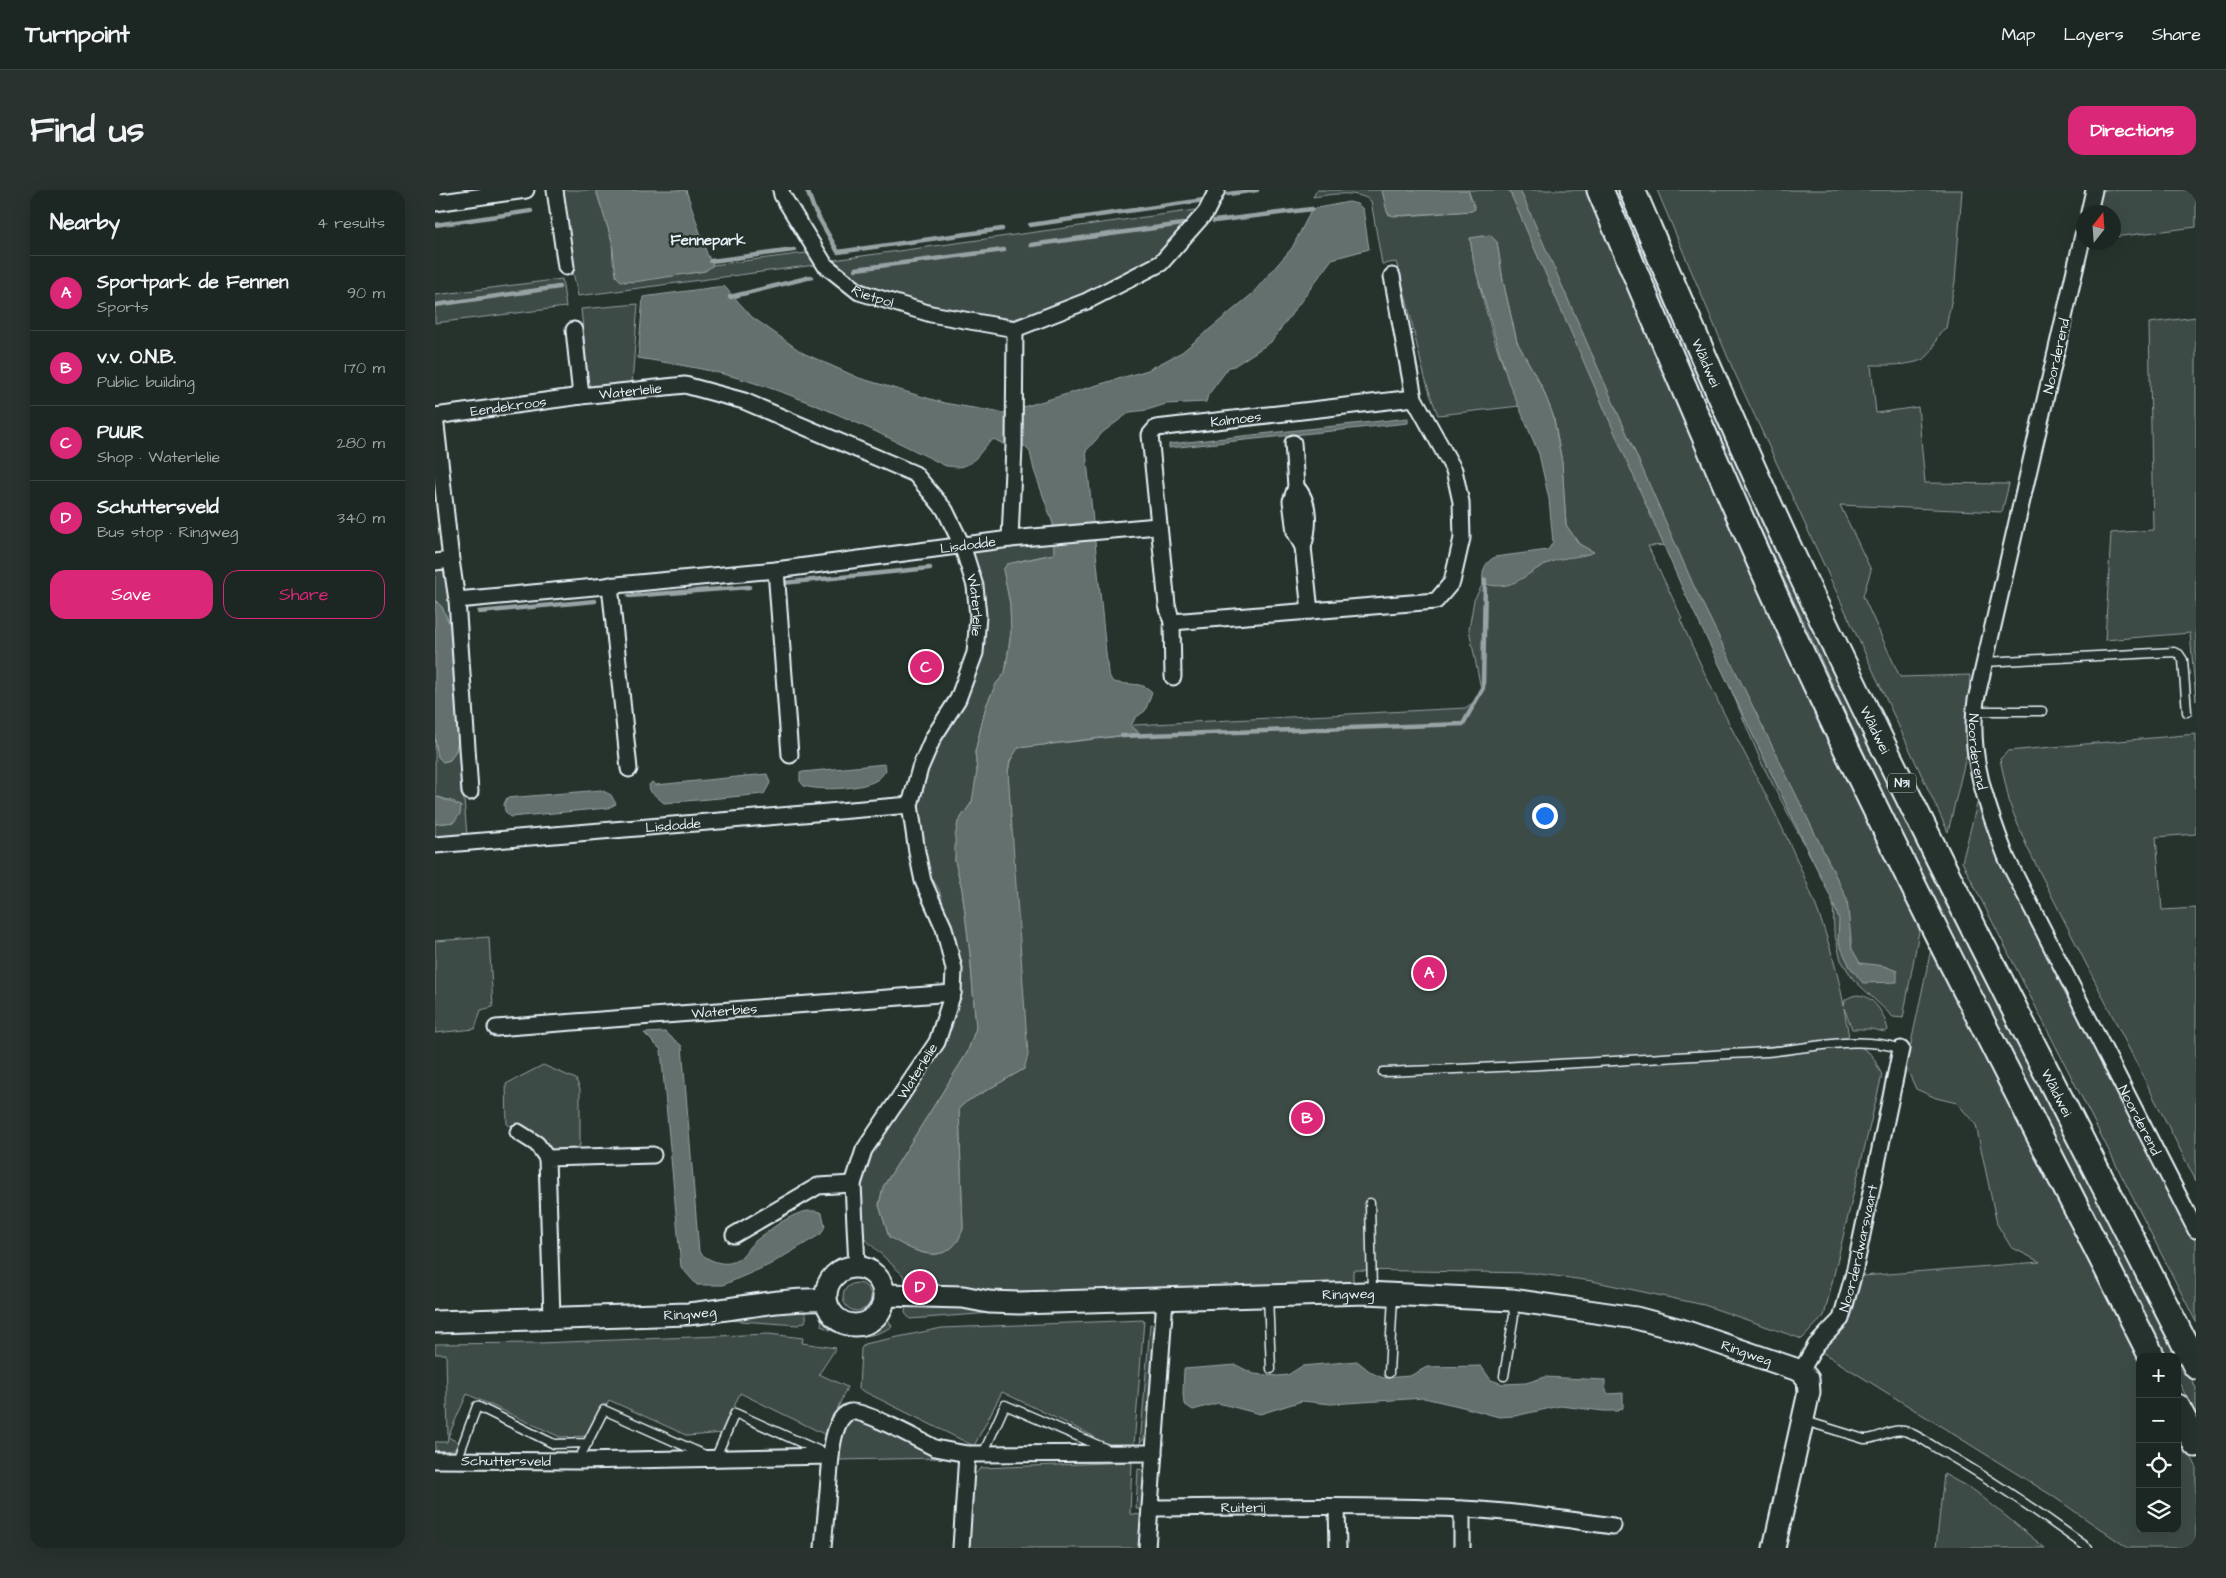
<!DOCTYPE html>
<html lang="en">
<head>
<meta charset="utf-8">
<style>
  body { margin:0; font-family:"Architects Daughter",sans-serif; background:#29322f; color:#f1f3f6 }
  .controls { position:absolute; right:15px; bottom:15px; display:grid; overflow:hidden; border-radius:10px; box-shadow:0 5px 20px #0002 }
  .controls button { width:45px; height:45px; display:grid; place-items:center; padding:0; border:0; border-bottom:1px solid #3a4340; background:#1c2622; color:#f1f3f6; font:25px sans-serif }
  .compass { position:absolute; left:1641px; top:15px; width:45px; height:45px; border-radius:50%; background:#1c2622; box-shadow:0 5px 20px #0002; rotate:17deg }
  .you { position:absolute; left:1109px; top:625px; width:18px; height:18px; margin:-12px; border:4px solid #fff; border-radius:50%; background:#1a73e8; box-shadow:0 0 0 8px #1a73e833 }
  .badge { display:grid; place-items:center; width:32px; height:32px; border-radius:50%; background:#db2777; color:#fff; font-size:16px; font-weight:700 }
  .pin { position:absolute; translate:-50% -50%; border:2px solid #fff; box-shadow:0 1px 5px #0006 }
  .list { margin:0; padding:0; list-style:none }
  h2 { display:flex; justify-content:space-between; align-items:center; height:65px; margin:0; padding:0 20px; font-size:21px }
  h2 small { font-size:16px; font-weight:400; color:#a0a5a5 }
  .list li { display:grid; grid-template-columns:32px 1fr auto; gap:15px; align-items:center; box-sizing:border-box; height:75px; padding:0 20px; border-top:1px solid #3a4340 }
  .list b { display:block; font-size:19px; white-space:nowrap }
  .list p { margin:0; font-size:16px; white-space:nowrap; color:#a0a5a5 }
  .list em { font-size:16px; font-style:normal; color:#a0a5a5 }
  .actions { display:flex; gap:10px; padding:15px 20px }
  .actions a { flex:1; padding:11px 0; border:1px solid #db2777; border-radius:15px; text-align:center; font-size:18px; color:#db2777 }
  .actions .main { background:#db2777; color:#fff }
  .icon { flex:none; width:28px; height:28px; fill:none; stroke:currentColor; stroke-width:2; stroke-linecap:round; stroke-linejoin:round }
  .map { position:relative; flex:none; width:1761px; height:1358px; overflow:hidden; border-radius:15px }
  header { display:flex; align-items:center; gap:30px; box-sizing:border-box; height:70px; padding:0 25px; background:#1c2622; border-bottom:1px solid #3a4340 }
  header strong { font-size:24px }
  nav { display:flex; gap:28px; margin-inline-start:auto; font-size:18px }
  .intro { display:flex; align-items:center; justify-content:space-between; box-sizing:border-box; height:120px; padding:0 30px }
  h1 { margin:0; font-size:35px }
  .button { padding:12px 22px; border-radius:15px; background:#db2777; color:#fff; font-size:18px; font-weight:700 }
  main { display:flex; gap:30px; padding:0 30px }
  aside { flex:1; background:#1c2622; border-radius:15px; box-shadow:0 5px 20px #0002 }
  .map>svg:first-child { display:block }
</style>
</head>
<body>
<header>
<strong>Turnpoint</strong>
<nav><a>Map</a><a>Layers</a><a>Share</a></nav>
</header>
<div class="intro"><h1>Find us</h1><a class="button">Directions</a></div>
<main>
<aside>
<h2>Nearby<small>4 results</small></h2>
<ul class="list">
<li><span class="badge">A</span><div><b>Sportpark de Fennen</b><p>Sports</p></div><em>90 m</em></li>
<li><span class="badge">B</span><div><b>v.v. O.N.B.</b><p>Public building</p></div><em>170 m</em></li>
<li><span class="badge">C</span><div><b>PUUR</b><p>Shop · Waterlelie</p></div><em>280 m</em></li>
<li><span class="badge">D</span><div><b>Schuttersveld</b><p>Bus stop · Ringweg</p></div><em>340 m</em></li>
</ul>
<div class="actions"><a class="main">Save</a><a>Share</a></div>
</aside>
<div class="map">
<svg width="1761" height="1358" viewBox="0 0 1761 1358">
  <rect width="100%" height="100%" fill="#26332d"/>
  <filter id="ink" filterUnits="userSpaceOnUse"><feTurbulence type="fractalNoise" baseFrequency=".02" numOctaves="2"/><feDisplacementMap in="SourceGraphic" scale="10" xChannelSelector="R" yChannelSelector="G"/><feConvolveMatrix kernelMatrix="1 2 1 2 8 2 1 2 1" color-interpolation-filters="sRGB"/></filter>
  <g filter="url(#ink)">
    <!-- green -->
    <path fill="#3e4b47" stroke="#939ea0" d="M128,0H161L177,51L178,72L186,90L189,92L270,81L278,75L371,63L380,75L143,106L130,43Z
      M882,0H947L954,25L969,26L1036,21L1040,19L1033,0H1151L1240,208L1485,736L1468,828L1458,827L1418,789L1406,770L1399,742L1398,709L1327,574L1236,355L1213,356L1247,428L1245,429C1262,466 1278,503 1297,539C1343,628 1391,716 1409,816L1410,810C1432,794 1449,821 1453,840L1450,842L1436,839H1417L1409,818L1415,853L1426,857L1437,865L1447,885L1389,1126L1367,1149L1269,1115L1157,1091L1098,1083L918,1080V1097L572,1106L480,1095L472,1096L468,1085L428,1047L424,987L439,959L476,907L517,838L526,798L524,766L504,700L490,676L480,622L484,585L544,465L550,429L549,409L538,359L620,353L619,364L584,371L568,379L575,414L576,442L572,470L570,483L561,494L551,516L540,562L542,581L539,603L537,612L523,632L520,671L527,699L535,764L541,838L532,863L448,997L444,1015L454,1047C473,1058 503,1076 521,1053C524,1050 526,1043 528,1039L524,918L531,912L589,879L573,582L575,571L582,558L696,545L695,540L699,535L1030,518L1039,512L1046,499L1034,439L1039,410L1050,390L1152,359L1144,354L1131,335L1127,272L1118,225L1107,197L1082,152L1068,91L1062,52L1055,45L1035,49C1045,104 1061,166 1085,216L1003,225C982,176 978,123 961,72L947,74L936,11C922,0 897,4 878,7Z
      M1176,0H1190L1555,796L1761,1198V1225L1742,1189V1167H1731L1493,701L1261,199Z
      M1222,0H1527L1520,92L1511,138C1500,144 1502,153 1495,163C1487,177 1451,175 1436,175L1441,223L1483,217L1490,293L1574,294L1567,322L1405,315L1436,380L1428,406L1465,487L1535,485L1533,523L1536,546L1513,642L1297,177Z
      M1664,0H1761V37L1679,47L1678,22H1659Z
      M768,19L727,66L660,103L579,129L496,119L427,93L398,70Z
      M127,89L131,117L0,133V105Z
      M203,114L197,194L154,199L146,119Z
      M1761,127V511L1755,443L1670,450L1676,343L1718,340L1714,133Z
      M0,379L10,381L16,437L7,417L0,410Z
      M1761,544V644L1721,647L1727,720L1761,718V991L1592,657L1575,615L1565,569L1573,561Z
      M24,547L32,646L0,649V634L19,632L20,612L0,606V548L3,566L8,572L15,570L21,560Z
      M1550,583L1555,615L1710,952L1761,1053V1132L1527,672Z
      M54,747L58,817L46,820L40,839L0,843V751Z
      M1496,759L1705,1167V1339H1742V1239L1761,1276V1358H1693L1616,1305L1385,1161L1417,1124L1427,1086L1605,1072L1576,1057L1562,1034L1541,935L1522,913L1501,908L1481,899L1471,877Z
      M108,875L141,889L145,899V956C117,972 111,951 92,940C87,937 78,936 72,935L71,894Z
      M408 1107a14 14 0 1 1 28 0a14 14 0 1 1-28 0Z
      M478,1112L570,1122L475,1129L470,1123L471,1116Z
      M363,1118C370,1120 373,1125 370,1132L363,1135L291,1130Z
      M388,1121C404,1144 433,1144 450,1123L457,1137C431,1151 412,1148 386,1136Z
      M709,1130L699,1255C684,1256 671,1256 657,1250L658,1246L567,1202L539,1256L424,1199L426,1159L429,1154L507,1138Z
      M715,1134H723L713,1241L705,1255Z
      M334,1144L368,1148L367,1153L401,1158L384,1184L412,1197L391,1245L305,1203L288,1243L253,1246L174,1210L155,1246L125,1247L32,1204L13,1247L24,1253C18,1264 12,1264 0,1265V1252H12L13,1247L11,1164H0V1154L104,1153Z
      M418,1229L425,1230L492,1262L508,1268L402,1270L403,1250L413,1231Z
      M697,1272L695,1324L708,1325L705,1358H534L538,1286L546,1278Z
      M703,1279L711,1280L708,1319H701Z
      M1509,1284L1540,1301L1610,1358H1501Z"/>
    <!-- water -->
    <path fill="#636f6d" stroke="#98a3a5" d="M161,0H251L272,64L278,75L270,81L199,92L186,91L181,86L177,51Z
      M947,0H1033L1040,19L1036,21L958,26L952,22Z
      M1074,0H1085L1258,394L1412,709L1417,759L1425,773L1449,776L1462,781V792L1428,793L1415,777L1403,751L1404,729L1396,708L1246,395Z
      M914,12L922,14L928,19L934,59L897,69L836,152L799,176L794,177L773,205L771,212L731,214L712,220L695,222L668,242L651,261L673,483L677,491C691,497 706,490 717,502L710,521L700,528L696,536L705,543L583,558L575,571L573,582L593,865L589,879L531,912L524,918L528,1039C526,1043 524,1050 521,1053C503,1076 473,1058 454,1047L444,1015L448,997L532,863L541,838L535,764L527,699L520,671V647L523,632L537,612L542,581L540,562L551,516L561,494L570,483L572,470L576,442L575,414L568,380L572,374L619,364L618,334L599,280L595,262L587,254H568L559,249C547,256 542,273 528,276C523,278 516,276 511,276C441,241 372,207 296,186C266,178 234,173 203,168L208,107L289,96L317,127L368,163L424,188L509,213L568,223L713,180L747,162L816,105L857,58L877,19Z
      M1055,45L1062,52L1068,91L1082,152L1107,197L1118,225L1127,272L1131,335L1144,354L1159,362C1146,368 1130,366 1116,372C1091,381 1079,404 1048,393C1047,381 1049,373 1060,367L1113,360L1118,352L1114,309L1104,264L1073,191L1039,74L1035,48Z
      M973,228V233L734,258V254Z
      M0,410L7,417L16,437L24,547L21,560L15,570L8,572L3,567L0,548Z
      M450,574L451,580C448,584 445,589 440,591C425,599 385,601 369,596L365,591V583L368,582Z
      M332,584L335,593L329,604L229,613L215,601L214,595L217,592L221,595Z
      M166,600L176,605L181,614L173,618L75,627L70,621L69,614L72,608Z
      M0,606L26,616L25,624L19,632L0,634Z
      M230,842L247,856L264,1062C275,1072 294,1079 306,1067C311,1063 314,1056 319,1052C335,1040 366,1013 387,1023L390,1036L386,1044L334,1075L288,1095H262L246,1077L226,860L209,843Z
      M922,1171L937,1183L948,1188L975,1186L992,1177L1046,1176L1056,1190L1068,1194L1091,1193L1110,1187L1170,1190V1198L1173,1204L1188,1203V1218L1182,1221H1169L1125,1216L1080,1226L1064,1227L1028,1217L989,1208L896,1214L867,1211L825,1224L783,1213L758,1220L749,1214L748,1204L749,1179L801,1175L819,1184L843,1186L853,1185L867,1176Z"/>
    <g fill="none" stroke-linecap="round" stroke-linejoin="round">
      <!-- stream -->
      <path stroke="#98a3a5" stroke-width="4.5" d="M372,0L379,19L403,62L567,39
        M793,4L822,0
        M779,31L877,19
        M0,35L96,21
        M595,35L769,10
        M596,55L748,34
        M276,71L359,60
        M421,79L569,60
        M295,107L376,87
        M0,115L124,97
        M348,393L495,378
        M194,406L314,397
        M44,422L160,411
        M687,546L1028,534L1048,498L1050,390"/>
      <defs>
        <path id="service" d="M1550,472L1739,462L1744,464L1748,470L1752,522
          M1539,521H1607
          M948,882C1076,878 1203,869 1331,862C1374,859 1424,844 1466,859
          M935,1013L937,1101
          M833,1106L836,1179
          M954,1183L958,1106
          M1069,1186L1079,1125L1077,1112
          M1370,1231L1429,1249C1443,1250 1454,1238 1469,1241C1480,1243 1493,1253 1503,1259C1555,1288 1605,1323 1653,1358
          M548,1264L570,1215L672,1259
          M280,1269L300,1223L387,1262
          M22,1270L42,1216L119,1254L153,1253
          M143,1271L169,1220L270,1265"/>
        <g id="minor">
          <path d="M120,0L131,77"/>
          <path id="s1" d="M346,0L347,5L390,75L424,102L496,124L580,139L652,111L726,73L771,22L782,0"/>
          <path d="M0,13L91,0"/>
          <path d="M1654,22L1659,0"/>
          <path id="s2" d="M1648,45L1541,510C1532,565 1553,619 1572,669L1761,1040"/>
          <path id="s3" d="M957,86L979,208L1019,280L1026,312L1027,348L1017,392L1001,411L737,432L732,415L715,245L721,238L979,208"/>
          <path id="s4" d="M139,140L146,206L250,195L309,211L480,284L510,320L527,355L540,396L543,426L540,463L523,509L498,548L485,578L475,615L482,662L488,691L509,738L519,779L518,803L502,852L429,960L418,994L422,1076"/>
          <path id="s5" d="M0,226L146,206"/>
          <path d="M858,253L861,297L856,311L860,342L868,357L875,421"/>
          <path d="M861,297C876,312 874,338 868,357"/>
          <path d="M575,349L579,256L580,139"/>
          <path d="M16,370L22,410L35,602"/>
          <path d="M0,372L16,370L0,226"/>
          <path d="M341,380L355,565"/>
          <path d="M175,395L194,579"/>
          <path id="s6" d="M22,410L341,380L575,349L723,336"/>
          <path d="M737,432L738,487"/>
          <path id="s7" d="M0,655L475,615"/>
          <path id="s8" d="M61,838L518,803"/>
          <path d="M83,942L102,954L112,968"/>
          <path d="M299,1045L383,996L418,994"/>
          <path d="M117,1127L112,968L218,965"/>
          <path id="s9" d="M1366,1181L1381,1155L1406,1129L1419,1083L1466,859"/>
          <path id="s10" d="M0,1270L143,1271L396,1266C397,1254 401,1226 415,1222C428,1219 486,1251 500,1258L532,1264L719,1263"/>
          <path d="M902,1317L903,1358"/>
          <path id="s11" d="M716,1318C820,1317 924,1315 1027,1319C1078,1321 1128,1329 1178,1336"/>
          <path d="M388,1358L396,1266"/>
          <path d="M526,1358L532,1264"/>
          <path d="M712,1358L730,1109"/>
          <path d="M1027,1358V1319"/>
        </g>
        <g id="secondary">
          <circle cx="420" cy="1106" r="29"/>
          <path id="s12" d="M450,1105L528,1107L554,1112L584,1113L931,1103L1077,1110L1201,1128L1246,1140L1366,1181L1373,1189L1374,1202L1339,1358"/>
          <path id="s13" d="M0,1132L253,1124C299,1120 344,1108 390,1110"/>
        </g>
        <g id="trunk">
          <path d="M1165,0C1236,167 1306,335 1383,499C1489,724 1605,945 1717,1167"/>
          <path id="s14" d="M1197,0C1248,119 1298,237 1352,354C1481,632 1623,903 1761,1176"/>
          <path d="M1742,1217L1761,1254"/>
        </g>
      </defs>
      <!-- service casing -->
      <use href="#service" stroke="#e8f1f8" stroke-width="11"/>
      <!-- minor casing -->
      <use href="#minor" stroke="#e8f1f8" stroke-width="19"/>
      <!-- secondary casing -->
      <use href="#secondary" stroke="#e8f1f8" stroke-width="25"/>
      <!-- trunk casing -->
      <use href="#trunk" stroke="#e8f1f8" stroke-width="29"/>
      <!-- service -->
      <use href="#service" stroke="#26332d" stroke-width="8"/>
      <!-- minor -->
      <use href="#minor" stroke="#26332d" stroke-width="15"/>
      <!-- secondary -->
      <use href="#secondary" stroke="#26332d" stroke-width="21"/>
      <!-- trunk -->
      <use href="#trunk" stroke="#26332d" stroke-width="25"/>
    </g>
  </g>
  <g text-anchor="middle" stroke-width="5" stroke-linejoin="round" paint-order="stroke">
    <!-- shield labels -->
    <rect fill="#26332d" stroke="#aeb8bb" stroke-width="1" x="1453" y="583.5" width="28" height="19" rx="4"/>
    <g font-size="12" font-weight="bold" fill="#e8f1f8">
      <text x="1467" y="597">N31</text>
    </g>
    <!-- street labels -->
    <g font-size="14" fill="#e8f1f8" stroke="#26332d">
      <text dy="5" stroke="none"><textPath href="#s1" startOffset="145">Rietpol</textPath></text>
      <text transform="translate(1621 166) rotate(-77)" y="5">Noorderend</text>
      <text dy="5" stroke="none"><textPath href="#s14" startOffset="188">Wâldwei</textPath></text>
      <text dy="5" stroke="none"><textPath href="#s4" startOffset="116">Waterlelie</textPath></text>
      <text dy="5" stroke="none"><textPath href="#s5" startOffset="74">Eendekroos</textPath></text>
      <text dy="5" stroke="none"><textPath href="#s3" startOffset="888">Kalmoes</textPath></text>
      <text dy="5" stroke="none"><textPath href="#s6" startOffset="514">Lisdodde</textPath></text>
      <text dy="5" stroke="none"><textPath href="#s4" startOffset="566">Waterlelie</textPath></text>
      <text dy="5" stroke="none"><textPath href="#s14" startOffset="592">Wâldwei</textPath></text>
      <text dy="5" stroke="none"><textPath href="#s2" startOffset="529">Noorderend</textPath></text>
      <text dy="5" stroke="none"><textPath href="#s7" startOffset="239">Lisdodde</textPath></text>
      <text dy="5" stroke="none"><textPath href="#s8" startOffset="229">Waterbies</textPath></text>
      <text transform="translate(482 881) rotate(-58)" y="5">Waterlelie</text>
      <text dy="5" stroke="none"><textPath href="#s14" startOffset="998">Wâldwei</textPath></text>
      <text dy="5" stroke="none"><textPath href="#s2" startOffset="934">Noorderend</textPath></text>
      <text dy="5" stroke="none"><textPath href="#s9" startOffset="139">Noorderdwarsvaart</textPath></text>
      <text dy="5" stroke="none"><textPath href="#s12" startOffset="464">Ringweg</textPath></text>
      <text dy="5" stroke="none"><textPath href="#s13" startOffset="255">Ringweg</textPath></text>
      <text dy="5" stroke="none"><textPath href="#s12" startOffset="869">Ringweg</textPath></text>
      <text dy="5" stroke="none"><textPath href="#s10" startOffset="71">Schuttersveld</textPath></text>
      <text dy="5" stroke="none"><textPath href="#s11" startOffset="92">Ruiterij</textPath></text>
    </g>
    <!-- neighbourhood labels -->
    <g font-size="15" font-weight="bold" fill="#e8f1f8" stroke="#26332d">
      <text x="273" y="55">Fennepark</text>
    </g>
  </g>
</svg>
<div class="controls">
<button>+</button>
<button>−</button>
<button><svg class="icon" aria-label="locate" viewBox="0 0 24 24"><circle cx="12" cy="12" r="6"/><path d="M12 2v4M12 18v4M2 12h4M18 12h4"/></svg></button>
<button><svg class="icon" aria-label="layers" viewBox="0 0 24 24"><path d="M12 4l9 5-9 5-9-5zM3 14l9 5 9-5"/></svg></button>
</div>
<svg class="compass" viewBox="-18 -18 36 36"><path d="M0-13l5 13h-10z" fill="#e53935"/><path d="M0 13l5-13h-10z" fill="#a0a5a5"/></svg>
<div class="you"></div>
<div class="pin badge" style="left:994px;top:783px">A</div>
<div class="pin badge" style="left:872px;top:928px">B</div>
<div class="pin badge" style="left:491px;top:477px">C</div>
<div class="pin badge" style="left:485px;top:1097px">D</div>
</div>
</main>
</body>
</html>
